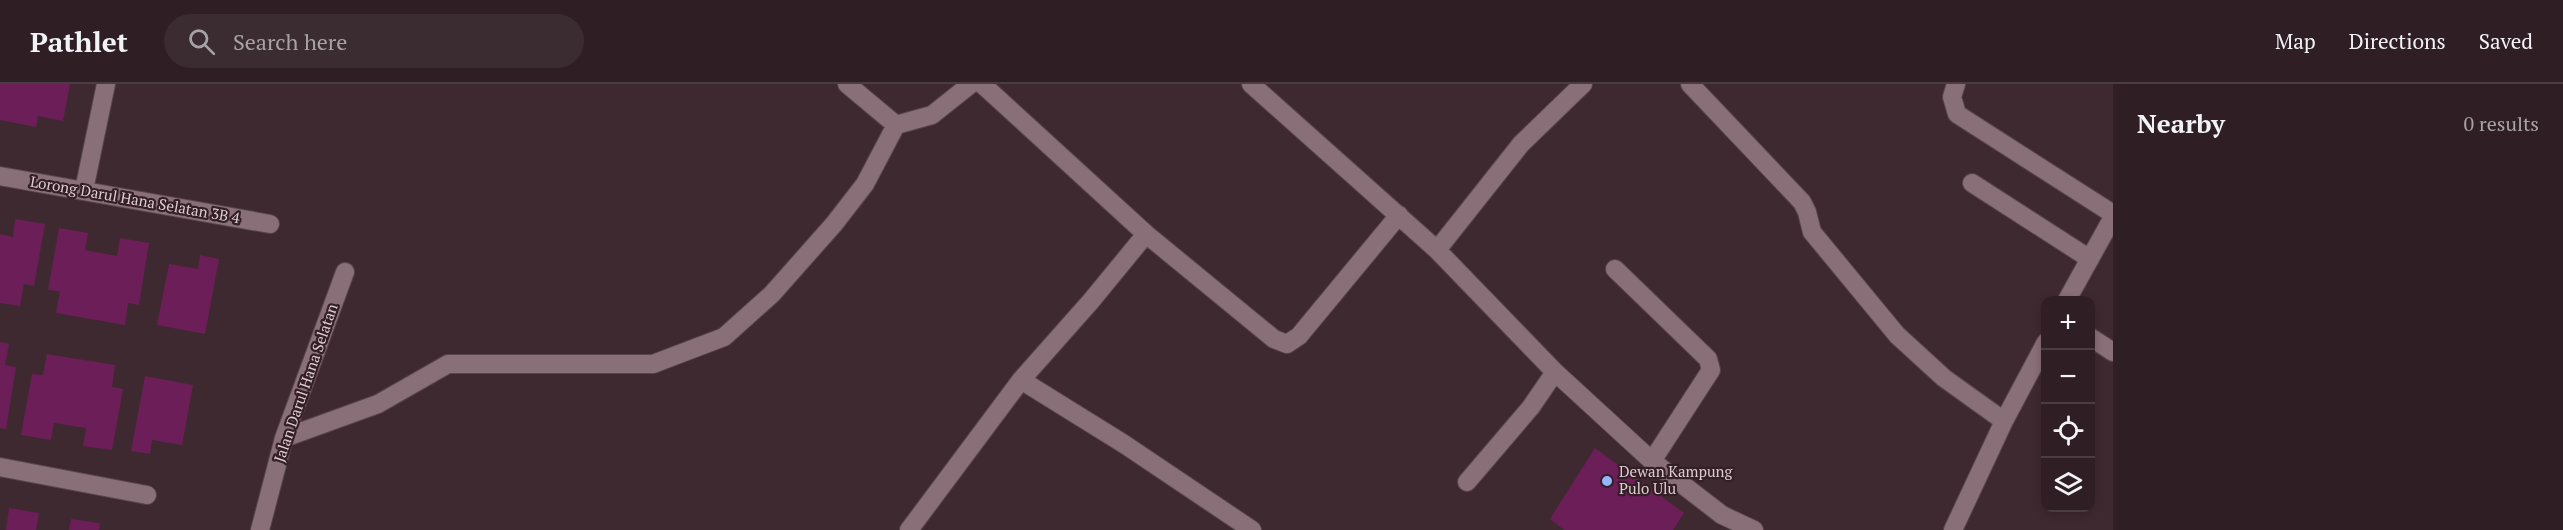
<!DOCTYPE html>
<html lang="en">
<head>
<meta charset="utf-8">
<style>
  body { margin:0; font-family:"PT Serif",serif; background:#3b2c31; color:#f1f3f6 }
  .controls { position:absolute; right:18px; bottom:18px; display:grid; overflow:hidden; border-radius:12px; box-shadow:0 3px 9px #0003 }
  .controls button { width:54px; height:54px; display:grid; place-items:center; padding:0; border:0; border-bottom:2px solid #4a3d41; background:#2f1f24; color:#f1f3f6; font:30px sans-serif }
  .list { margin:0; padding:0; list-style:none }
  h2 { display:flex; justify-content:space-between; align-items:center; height:78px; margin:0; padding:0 24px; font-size:26px }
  h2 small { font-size:20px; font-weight:400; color:#a7a2a6 }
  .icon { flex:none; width:33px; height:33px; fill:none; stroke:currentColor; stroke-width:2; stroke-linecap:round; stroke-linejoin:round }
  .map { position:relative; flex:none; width:2113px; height:446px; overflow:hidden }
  header { display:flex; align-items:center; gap:36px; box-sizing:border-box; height:84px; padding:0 30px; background:#2f1f24; border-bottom:2px solid #4a3d41 }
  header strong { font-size:28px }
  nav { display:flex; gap:33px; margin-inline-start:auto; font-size:21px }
  .search { width:420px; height:54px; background:#3b2c31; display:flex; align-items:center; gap:15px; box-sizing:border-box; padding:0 21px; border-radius:33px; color:#a7a2a6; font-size:22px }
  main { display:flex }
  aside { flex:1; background:#2f1f24 }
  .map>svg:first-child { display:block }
</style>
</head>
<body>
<header>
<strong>Pathlet</strong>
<div class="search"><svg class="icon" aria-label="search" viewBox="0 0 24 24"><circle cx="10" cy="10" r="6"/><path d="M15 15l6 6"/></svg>Search here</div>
<nav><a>Map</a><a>Directions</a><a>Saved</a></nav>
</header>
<main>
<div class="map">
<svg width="2113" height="446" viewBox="0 0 2113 446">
  <rect width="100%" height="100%" fill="#3f2930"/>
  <!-- building -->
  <path fill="#6c1e58" d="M0,0H70L63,37L38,32L36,43L0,36Z
    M15,135L45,140L34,202L24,200L20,222L0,219V150L13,153Z
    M59,144L88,149L85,166L117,172L120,154L149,159L139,221L128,219L125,241L56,229L60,207L48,206Z
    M200,171L219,175L205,250L157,241L169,180L198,185Z
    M0,258L9,260L5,281L16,283L6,345L0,344Z
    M47,270L115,281L112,303L123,305L112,366L83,362L86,344L54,339L51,356L21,351L32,290L43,291Z
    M145,292L193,301L182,361L152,356L150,370L131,367Z
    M1595,364L1684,429L1673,446H1564L1550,435Z
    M9,424L39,429L36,446H6Z
    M71,435L100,439L99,446H69Z"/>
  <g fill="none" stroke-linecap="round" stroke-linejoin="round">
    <defs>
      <path id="minor" d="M847,0L896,41
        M982,0L1146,150
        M1251,0L1437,166L1555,288L1652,377L1722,431L1754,446
        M1690,0L1802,118L1807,128L1812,148L1897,251L1944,294L2004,337
        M1956,0L1952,13L1957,30L2113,130
        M0,92L270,140
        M1972,99L2090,175
        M84,106L106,0
        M1437,166L1521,60L1583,0
        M1615,185L1708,275L1711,286L1652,377
        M2067,216L2113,133
        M2090,253L2113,268
        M1021,296L1124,360L1252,446
        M284,354L378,320L448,280H653L724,253L772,210L834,140L865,100L896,41L932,31L971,0
        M0,383L147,411
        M1467,398L1531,323L1555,288
        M260,446L284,354L345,188
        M909,446L1021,296L1091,217L1146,150L1274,255L1287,260L1299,252L1399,131
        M1953,446L2004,337L2046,258"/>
    </defs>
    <!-- minor casing -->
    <use href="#minor" stroke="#58464c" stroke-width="20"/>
    <!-- minor -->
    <use href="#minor" stroke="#896f77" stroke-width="18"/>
  </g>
  <!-- markers -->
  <circle fill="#95b6fd" stroke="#341f26" stroke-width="2" cx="1607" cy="397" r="6"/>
  <g text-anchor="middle" stroke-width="4.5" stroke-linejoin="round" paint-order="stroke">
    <!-- street labels -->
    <g font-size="15" fill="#dccdd1" stroke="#341f26">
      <text transform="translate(135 116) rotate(10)" y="5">Lorong Darul Hana Selatan 3B 4</text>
      <text transform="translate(306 299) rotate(-71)" y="5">Jalan Darul Hana Selatan</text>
    </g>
    <!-- poi labels -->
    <g font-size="15" fill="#dccdd1" stroke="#341f26" text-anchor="start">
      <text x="1619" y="393">Dewan Kampung<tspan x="1619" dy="17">Pulo Ulu</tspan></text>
    </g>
  </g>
</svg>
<div class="controls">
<button>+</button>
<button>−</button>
<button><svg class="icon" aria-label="locate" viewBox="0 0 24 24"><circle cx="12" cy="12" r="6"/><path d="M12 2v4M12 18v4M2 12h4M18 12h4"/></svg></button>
<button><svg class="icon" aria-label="layers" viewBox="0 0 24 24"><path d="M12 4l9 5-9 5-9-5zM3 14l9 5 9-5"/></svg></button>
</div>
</div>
<aside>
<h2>Nearby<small>0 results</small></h2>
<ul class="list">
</ul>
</aside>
</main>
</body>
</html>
